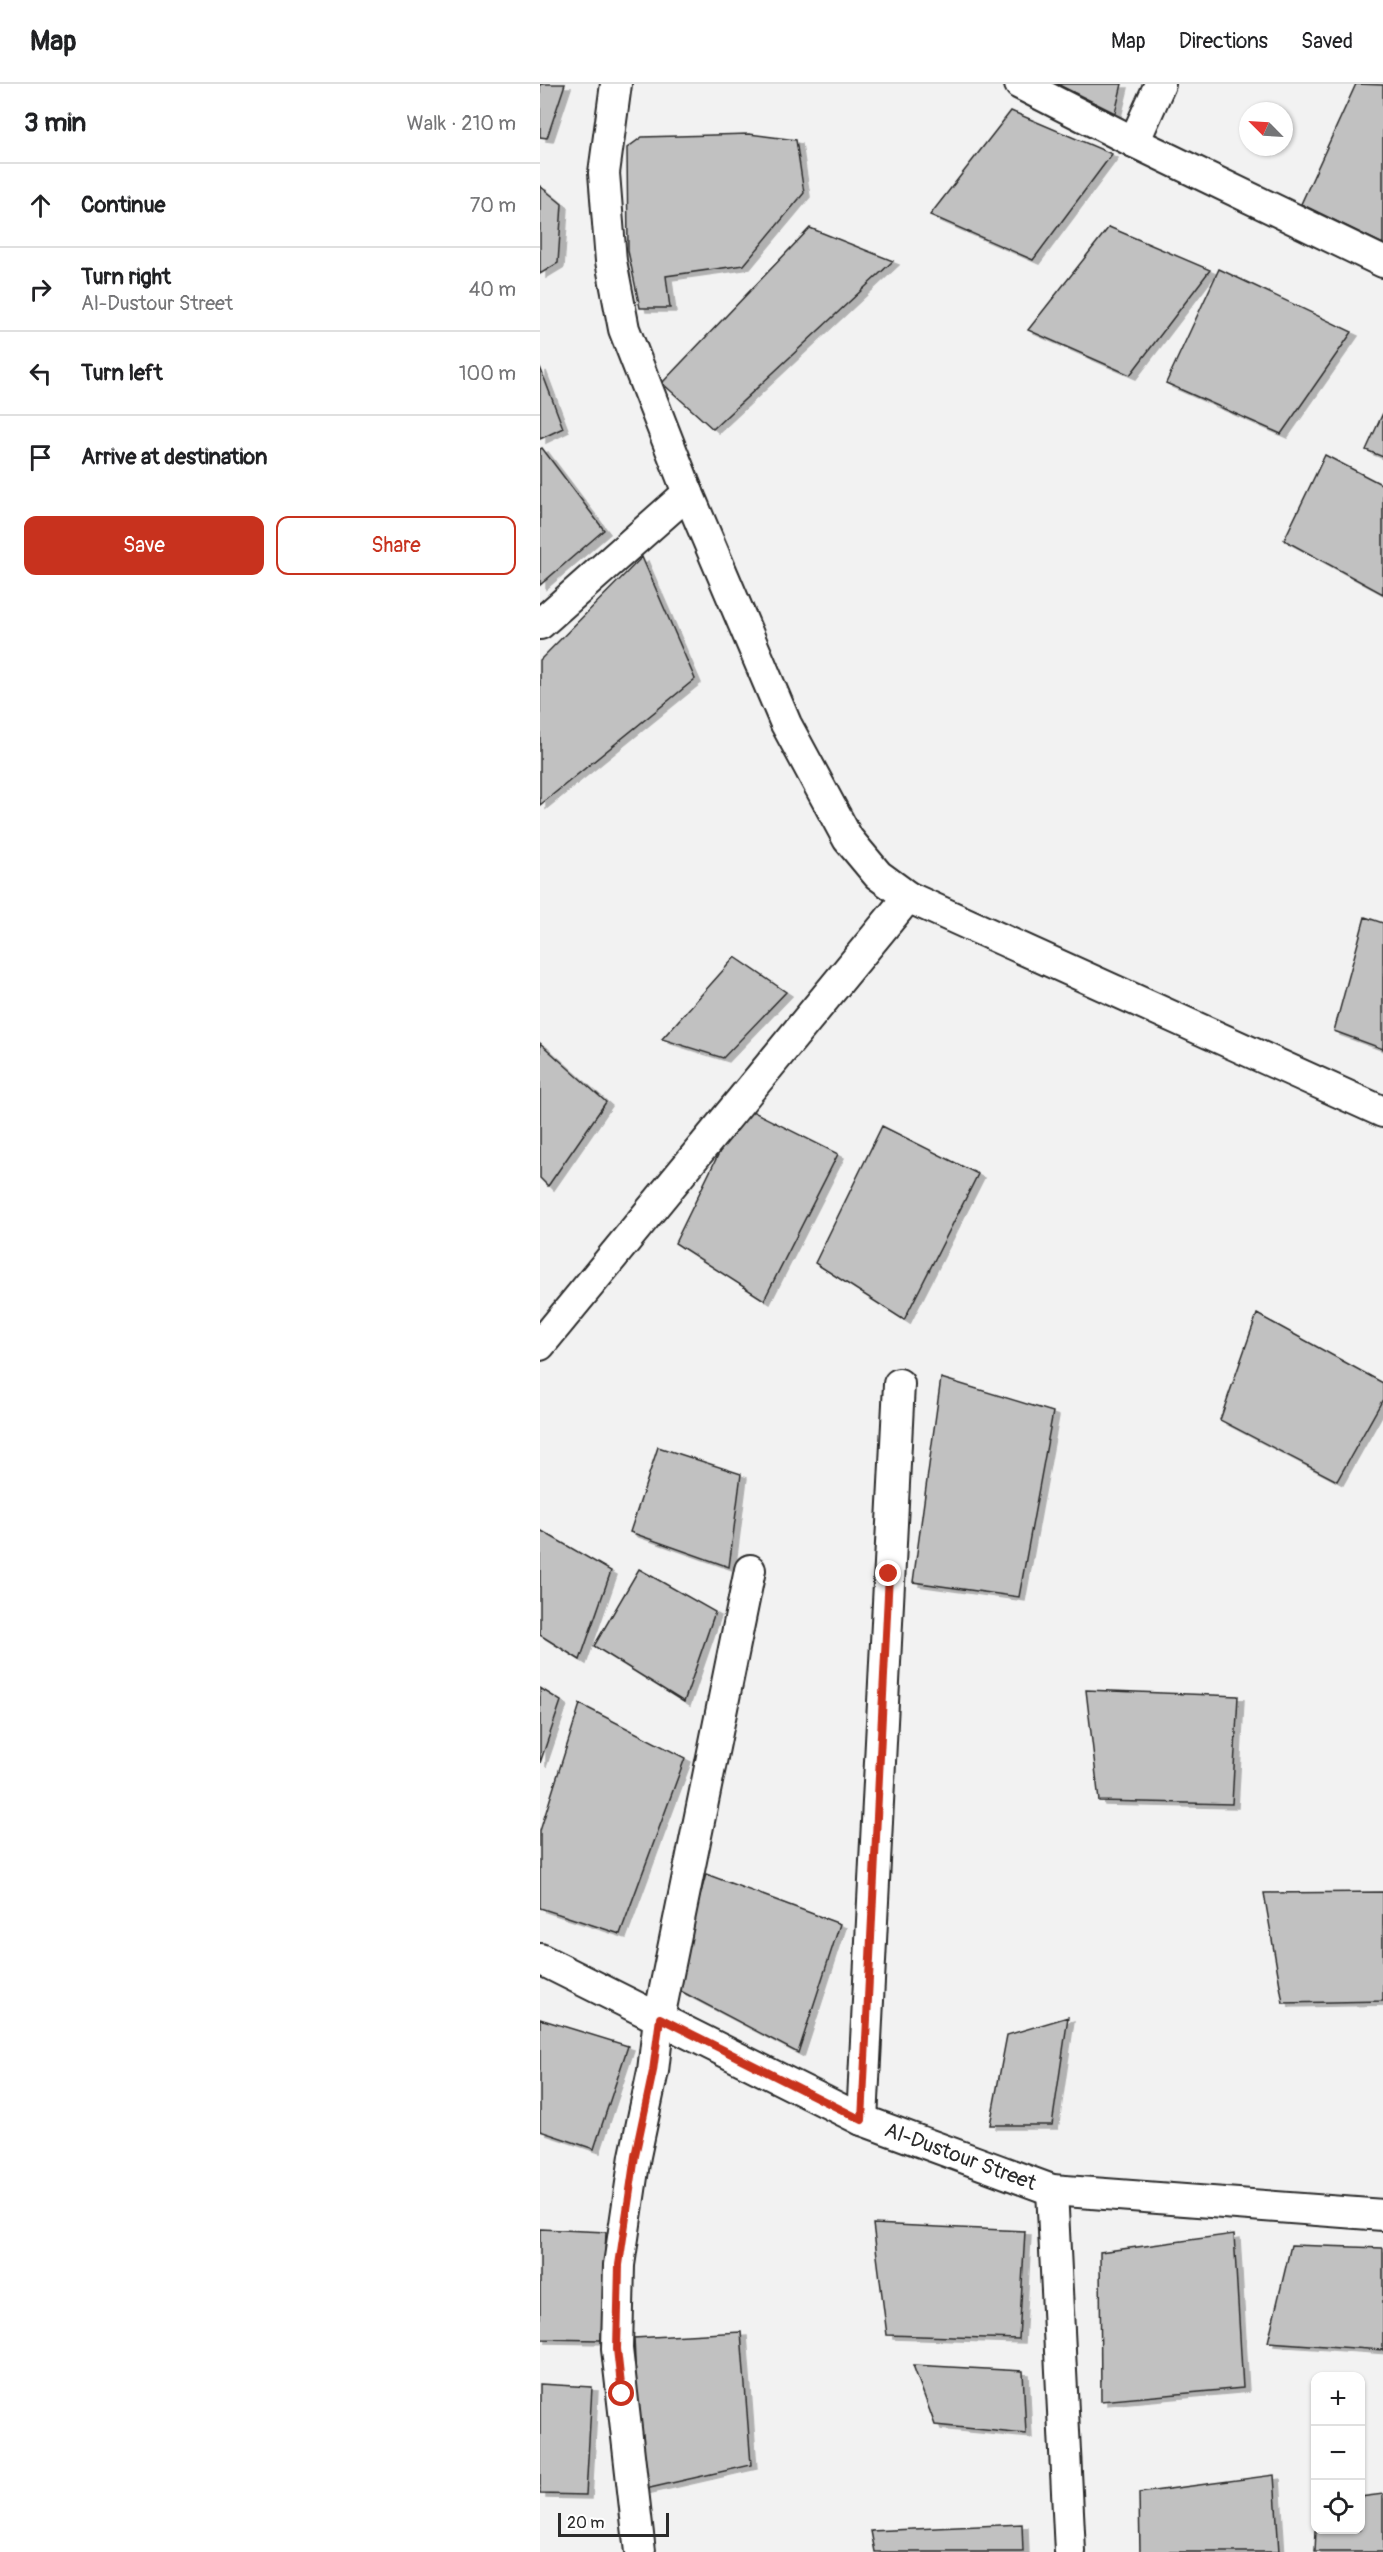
<!DOCTYPE html>
<html lang="en">
<head>
<meta charset="utf-8">
<style>
  body { margin:0; font-family:Pangolin,sans-serif; background:#f2f2f2; color:#202124 }
  .controls { position:absolute; right:18px; bottom:18px; display:grid; overflow:hidden; border-radius:12px; box-shadow:0 2px 4px #0004 }
  .controls button { width:54px; height:54px; display:grid; place-items:center; padding:0; border:0; border-bottom:2px solid #e0e0e0; background:#fff; color:#202124; font:30px sans-serif }
  .compass { position:absolute; left:699px; top:18px; width:54px; height:54px; border-radius:50%; background:#fff; box-shadow:0 2px 4px #0004; rotate:294deg }
  .scale { position:absolute; left:18px; bottom:15px; width:111px; box-sizing:border-box; padding-left:6px; border:3px solid #2b2b2b; border-top:0; font-size:16px; line-height:21px; white-space:nowrap; color:#2b2b2b; -webkit-text-stroke:4px #fff; paint-order:stroke }
  .stop { position:absolute; width:18px; height:18px; margin:-14px; border:4px solid #c8321e; border-radius:50%; background:#fff }
  .stop.end { background:#c8321e; border-color:#fff; box-shadow:0 2px 6px #0008 }
  .list { margin:0; padding:0; list-style:none }
  h2 { display:flex; justify-content:space-between; align-items:center; height:78px; margin:0; padding:0 24px; font-size:26px }
  h2 small { font-size:20px; font-weight:400; color:#757577 }
  .list li { display:grid; grid-template-columns:39px 1fr auto; gap:18px; align-items:center; box-sizing:border-box; height:84px; padding:0 24px; border-top:2px solid #e0e0e0 }
  .list b { display:block; font-size:22px; white-space:nowrap }
  .list p { margin:0; font-size:20px; white-space:nowrap; color:#757577 }
  .list em { font-size:20px; font-style:normal; color:#757577 }
  .actions { display:flex; gap:12px; padding:18px 24px }
  .actions a { flex:1; padding:14px 0; border:2px solid #c8321e; border-radius:12px; text-align:center; font-size:21px; color:#c8321e }
  .actions .main { background:#c8321e; color:#fff }
  .icon { flex:none; width:33px; height:33px; fill:none; stroke:currentColor; stroke-width:2; stroke-linecap:round; stroke-linejoin:round }
  .map { position:relative; flex:none; width:843px; height:2468px; overflow:hidden }
  header { display:flex; align-items:center; gap:36px; box-sizing:border-box; height:84px; padding:0 30px; background:#fff; border-bottom:2px solid #e0e0e0 }
  header strong { font-size:28px }
  nav { display:flex; gap:33px; margin-inline-start:auto; font-size:21px }
  main { display:flex }
  aside { flex:1; background:#fff }
  .map>svg:first-child { display:block }
</style>
</head>
<body>
<header>
<strong>Map</strong>
<nav><a>Map</a><a>Directions</a><a>Saved</a></nav>
</header>
<main>
<aside>
<h2>3 min<small>Walk · 210 m</small></h2>
<ul class="list">
<li><svg class="icon" aria-label="ahead" viewBox="0 0 24 24"><path d="M12 20V5M6 11l6-6 6 6"/></svg><div><b>Continue</b></div><em>70 m</em></li>
<li><svg class="icon" aria-label="right" viewBox="0 0 24 24"><path d="M7 20v-9h11M14 6l5 5-5 5"/></svg><div><b>Turn right</b><p>Al-Dustour Street</p></div><em>40 m</em></li>
<li><svg class="icon" aria-label="left" viewBox="0 0 24 24"><path d="M17 20v-9H6M10 6l-5 5 5 5"/></svg><div><b>Turn left</b></div><em>100 m</em></li>
<li><svg class="icon" aria-label="arrive" viewBox="0 0 24 24"><path d="M6 21V4h12l-3 4 3 4H6"/></svg><div><b>Arrive at destination</b></div></li>
</ul>
<div class="actions"><a class="main">Save</a><a>Share</a></div>
</aside>
<div class="map">
<svg width="843" height="2468" viewBox="0 0 843 2468">
  <defs>
    <filter id="shadow"><feDropShadow dx="6" dy="4" stdDeviation="0" flood-color="#0004"/></filter>
  </defs>
  <rect width="100%" height="100%" fill="#f2f2f2"/>
  <filter id="ink" filterUnits="userSpaceOnUse"><feTurbulence type="fractalNoise" baseFrequency=".0167" numOctaves="2"/><feDisplacementMap in="SourceGraphic" scale="12" xChannelSelector="R" yChannelSelector="G"/><feConvolveMatrix kernelMatrix="1 2 1 2 8 2 1 2 1" color-interpolation-filters="sRGB"/></filter>
  <g filter="url(#ink)">
    <!-- building -->
    <path fill="#c1c1c1" stroke="#2b2b2b" stroke-width="1.5" filter="url(#shadow)" d="M0,0H25L7,54L0,53Z
      M517,0H582L575,29Z
      M816,0L843,1V160L761,120Z
      M471,27L572,70L493,176L390,131Z
      M209,50L256,56L264,109L204,181L126,192L130,224H100L88,167L87,64L102,53Z
      M0,102L22,120L18,179L0,190Z
      M569,143L670,186L590,291L488,246Z
      M270,144L353,177L173,345L122,299Z
      M679,185L812,248L741,350L626,299Z
      M0,283L23,344L0,355Z
      M843,329V373L826,366Z
      M2,364L64,446L0,501V365Z
      M785,371L843,401V510L744,456Z
      M102,473L155,595L0,721V576Z
      M825,833L843,839V965L794,947Z
      M195,873L246,908L183,974L122,955Z
      M0,959L66,1018L8,1102L0,1094Z
      M202,1022L298,1070L224,1216L135,1159Z
      M342,1042L438,1090L364,1236L275,1179Z
      M717,1230L843,1299V1315L797,1397L680,1336Z
      M401,1294L513,1328L479,1513L373,1498Z
      M118,1363L201,1390L189,1483L90,1448Z
      M0,1446L71,1487L40,1576L0,1551Z
      M99,1485L175,1528L144,1618L54,1562Z
      M0,1604L21,1617L0,1679Z
      M546,1606L698,1612L692,1720L559,1717Z
      M40,1620L145,1674L80,1850L0,1824V1747Z
      M166,1790L300,1840L258,1969L135,1904Z
      M843,1808V1917L743,1919L724,1809Z
      M528,1933L512,2041H450L467,1951Z
      M0,1935L88,1962L54,2065L0,2047Z
      M333,2140L485,2147L479,2255L347,2251Z
      M0,2145L66,2148L61,2256L0,2255Z
      M694,2150L703,2304L561,2317L560,2168Z
      M751,2161L843,2164V2266L728,2258Z
      M201,2248L211,2381L101,2406L94,2254Z
      M373,2281L483,2287L486,2350L395,2341Z
      M0,2300L52,2303L46,2411L0,2410Z
      M734,2391L739,2468H600L599,2409Z
      M843,2410V2468H775L776,2446H820V2413Z
      M482,2440L483,2468H335L331,2447Z"/>
    <g fill="none" stroke-linecap="round" stroke-linejoin="round">
      <defs>
        <g id="minor">
          <path d="M76,0L64,89L71,177L84,245L148,409L246,640L308,755L338,791L368,813L843,1028"/>
          <path d="M480,0L594,58L843,178"/>
          <path d="M594,58L620,0"/>
          <path d="M0,540L148,409"/>
          <path d="M0,1261L368,813"/>
          <path id="s1" d="M0,1875L322,2036L512,2106L843,2131"/>
          <path d="M322,2036L359,1300"/>
          <path d="M512,2106L530,2468"/>
          <path d="M100,2468L77,2265L79,2181L95,2072L113,1987L119,1934L210,1486"/>
        </g>
      </defs>
      <!-- minor casing -->
      <use href="#minor" stroke="#2b2b2b" stroke-width="34"/>
      <!-- minor -->
      <use href="#minor" stroke="#fff" stroke-width="30"/>
    </g>
  </g>
  <g fill="none" stroke-linecap="round" stroke-linejoin="round" filter="url(#ink)">
    <!-- route -->
    <path stroke="#c8321e" stroke-width="8" d="M82,2310L77,2265L79,2181L95,2072L113,1987L120,1934L322,2036L349,1490"/>
  </g>
  <g text-anchor="middle" stroke-width="6" stroke-linejoin="round" paint-order="stroke">
    <!-- street labels -->
    <g font-size="21" fill="#2b2b2b" stroke="#fff">
      <text dy="7" stroke="none"><textPath href="#s1" startOffset="465">Al-Dustour Street</textPath></text>
    </g>
  </g>
</svg>
<div class="controls">
<button>+</button>
<button>−</button>
<button><svg class="icon" aria-label="locate" viewBox="0 0 24 24"><circle cx="12" cy="12" r="6"/><path d="M12 2v4M12 18v4M2 12h4M18 12h4"/></svg></button>
</div>
<svg class="compass" viewBox="-18 -18 36 36"><path d="M0-13l5 13h-10z" fill="#e53935"/><path d="M0 13l5-13h-10z" fill="#757577"/></svg>
<div class="scale">20 m</div>
<div class="stop" style="left:82px;top:2310px"></div>
<div class="stop end" style="left:349px;top:1490px"></div>
</div>
</main>
</body>
</html>
